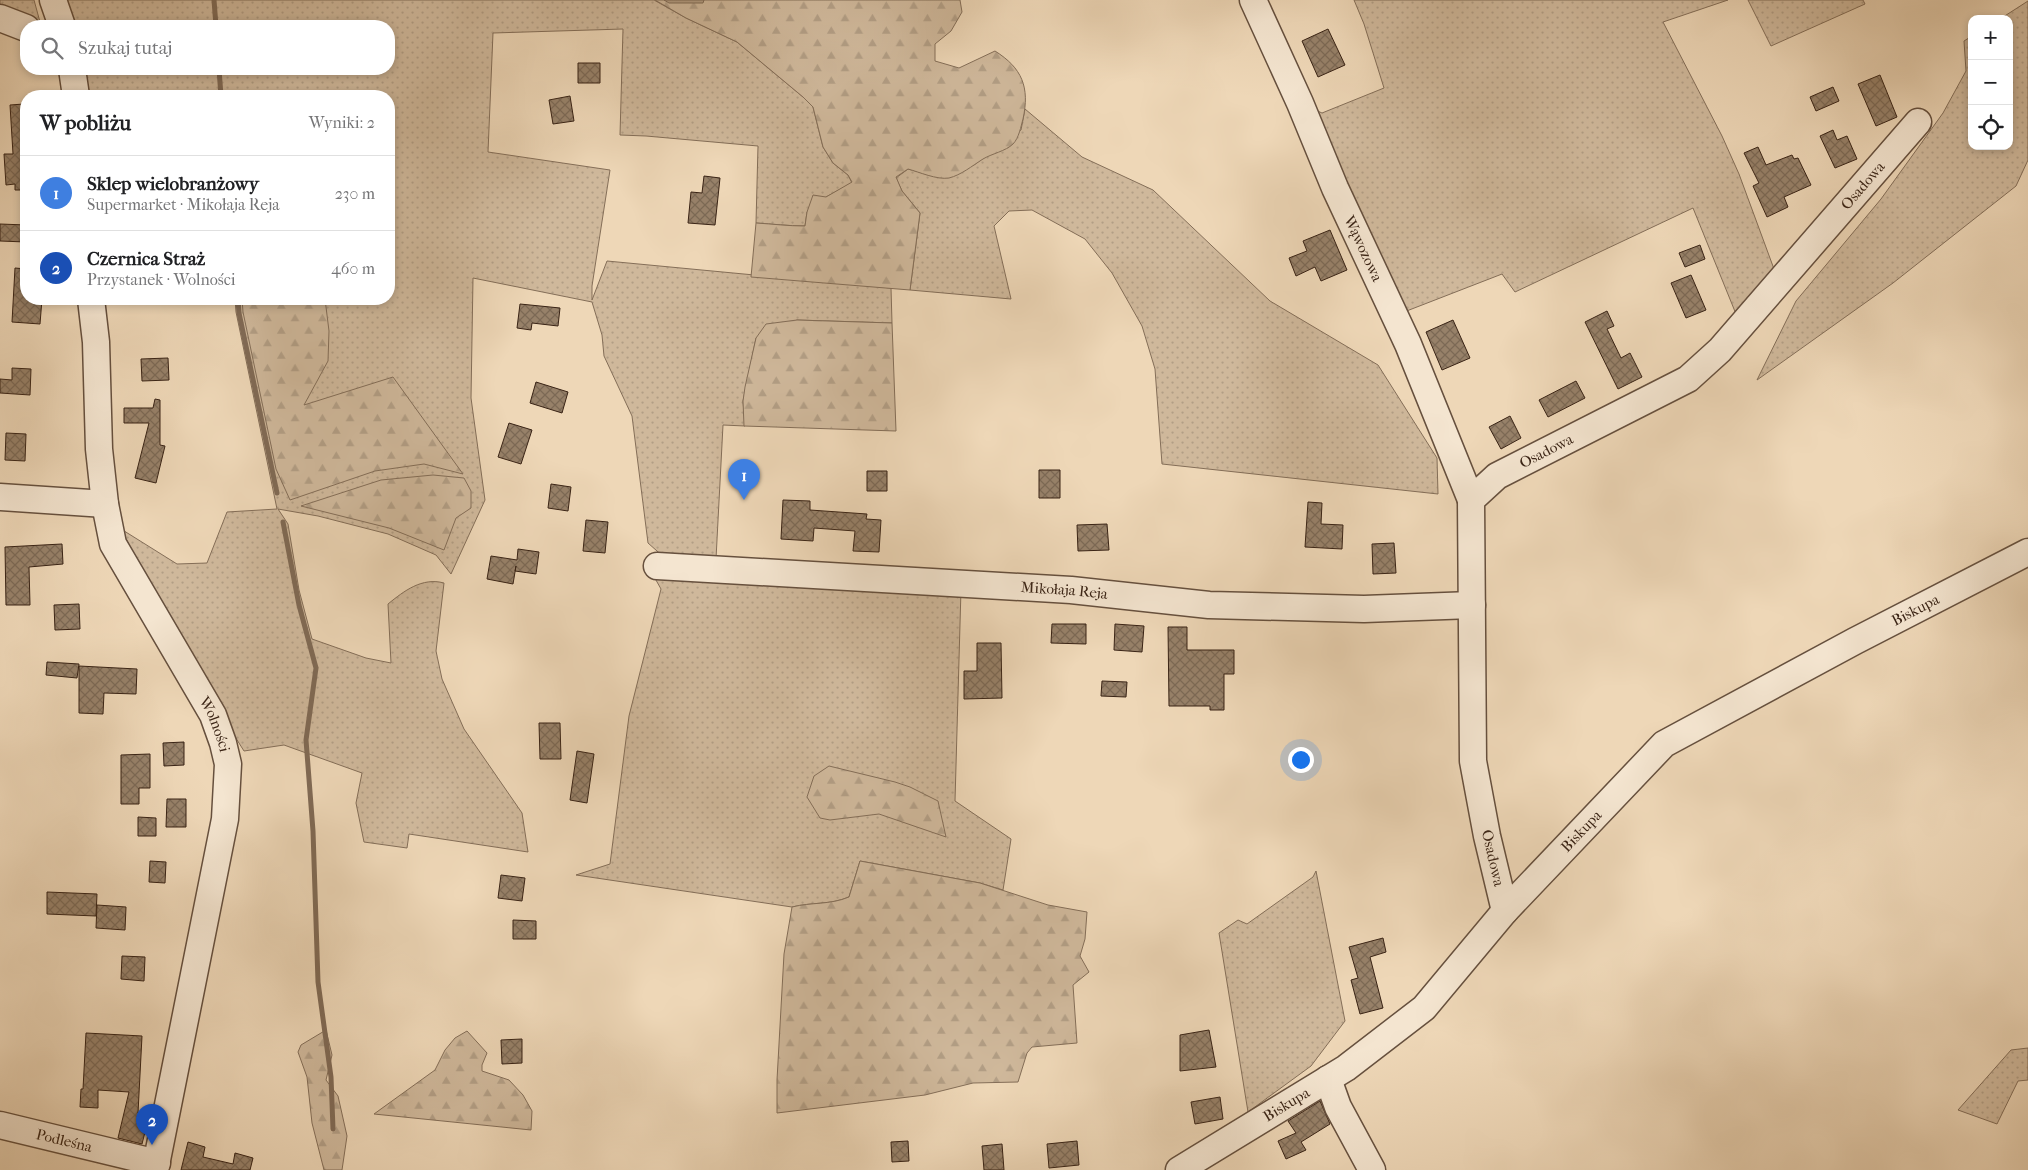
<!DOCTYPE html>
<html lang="pl">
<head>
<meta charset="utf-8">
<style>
  body { margin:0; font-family:"IM FELL French Canon",serif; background:#f6f6f6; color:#202124 }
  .controls { position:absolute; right:15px; top:15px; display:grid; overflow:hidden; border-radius:10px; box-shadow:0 2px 8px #0003 }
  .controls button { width:45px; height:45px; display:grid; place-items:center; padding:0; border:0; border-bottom:1px solid #e0e0e0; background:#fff; color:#202124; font:25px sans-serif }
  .you { position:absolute; left:1300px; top:759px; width:18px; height:18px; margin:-12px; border:4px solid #fff; border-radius:50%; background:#1a73e8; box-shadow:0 0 0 8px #1a73e833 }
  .badge { display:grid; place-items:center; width:32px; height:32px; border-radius:50%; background:#b45309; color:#fff; font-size:16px; font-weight:700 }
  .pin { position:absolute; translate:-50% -41px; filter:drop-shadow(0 1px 2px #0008) }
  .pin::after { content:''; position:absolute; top:26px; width:18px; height:15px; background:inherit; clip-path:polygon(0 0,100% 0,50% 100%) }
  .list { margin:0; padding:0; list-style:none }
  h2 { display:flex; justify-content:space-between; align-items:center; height:65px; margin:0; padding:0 20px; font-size:21px }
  h2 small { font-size:16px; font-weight:400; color:#757577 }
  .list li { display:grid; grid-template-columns:32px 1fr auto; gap:15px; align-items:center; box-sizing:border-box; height:75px; padding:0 20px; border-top:1px solid #e0e0e0 }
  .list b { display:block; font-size:19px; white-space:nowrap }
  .list p { margin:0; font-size:16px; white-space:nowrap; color:#757577 }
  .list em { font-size:16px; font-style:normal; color:#757577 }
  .icon { flex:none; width:28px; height:28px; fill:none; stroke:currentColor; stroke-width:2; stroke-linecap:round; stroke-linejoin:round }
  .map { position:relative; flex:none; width:2028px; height:1170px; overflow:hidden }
  .search { position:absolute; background:#fff; box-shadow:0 2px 8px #0003; left:20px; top:20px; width:375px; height:55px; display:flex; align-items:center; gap:12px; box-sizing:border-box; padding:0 18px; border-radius:20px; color:#757577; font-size:19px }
  .panel { position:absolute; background:#fff; box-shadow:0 2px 8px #0003; left:20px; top:90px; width:375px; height:215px; border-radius:20px }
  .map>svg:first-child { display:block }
</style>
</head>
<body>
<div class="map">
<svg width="2028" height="1170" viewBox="0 0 2028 1170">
  <defs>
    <pattern id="grass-dots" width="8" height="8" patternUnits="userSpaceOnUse" patternTransform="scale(1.25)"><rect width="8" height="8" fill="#cfb89b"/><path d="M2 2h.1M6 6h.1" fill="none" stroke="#b29e85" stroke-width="1.8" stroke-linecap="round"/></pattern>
    <pattern id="forest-firs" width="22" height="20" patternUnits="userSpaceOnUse" patternTransform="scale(1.25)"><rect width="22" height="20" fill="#cfb89b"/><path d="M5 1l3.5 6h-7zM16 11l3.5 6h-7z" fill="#b29e85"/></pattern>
    <pattern id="water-ripples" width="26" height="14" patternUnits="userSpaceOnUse" patternTransform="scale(1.25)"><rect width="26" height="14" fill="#b09a80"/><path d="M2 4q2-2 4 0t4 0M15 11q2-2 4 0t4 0" fill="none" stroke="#907d68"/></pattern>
    <pattern id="building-cross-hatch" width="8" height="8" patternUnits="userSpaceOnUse" patternTransform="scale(1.25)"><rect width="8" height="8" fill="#978169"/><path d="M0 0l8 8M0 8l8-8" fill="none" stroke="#7c6955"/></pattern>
  </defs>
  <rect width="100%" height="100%" fill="#eed7b7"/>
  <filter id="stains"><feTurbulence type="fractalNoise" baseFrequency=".004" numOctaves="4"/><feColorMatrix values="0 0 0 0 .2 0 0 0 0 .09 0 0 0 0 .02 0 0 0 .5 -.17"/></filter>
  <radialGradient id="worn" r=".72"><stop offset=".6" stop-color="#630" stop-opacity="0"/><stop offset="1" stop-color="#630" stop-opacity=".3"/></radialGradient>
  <!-- grass -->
  <path fill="url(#grass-dots)" stroke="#846e58" d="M0,0H34L40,22L0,18Z
    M63,0H654L686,18L737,42L803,97L813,107L823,147L833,163L848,175L852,183L826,197L807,212L805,226C788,226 773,224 756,223L758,146L646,136L620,135L623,29L493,33L488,152L610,170L592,286V300L607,261L891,288L892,323L797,320L756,338L743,401L745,426L723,425L716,559H666L648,543L632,416L604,356L602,335L592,302L473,278L471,398L485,500L451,574L436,555L388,534L318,516L278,509L288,524L299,590L312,639L366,658L391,663L388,604C404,591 422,577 444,583L436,651L442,679L464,729L522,813L528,852L409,834L407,848L364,842L356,803L362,773L284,745L244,751L195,673L121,529L177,564L207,563L227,512L277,509L236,312L235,299H389V96H88L86,69H389V26H72Z
    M1354,0H1728L1663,22L1722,136L1739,174L1774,269L1736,314L1693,208L1515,292L1502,274L1404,312L1300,103L1322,113L1384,88L1364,24Z
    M1748,0H1863L1865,4L1771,46Z
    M2028,1V160L2016,186L1893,283L1757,380L1796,301L1881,199L1943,113L1966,71L1964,41L1972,36V146H2009V19H2000Z
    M1025,109L1082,157L1153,190L1270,301L1378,365L1437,458L1438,494L1162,464L1155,369L1142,326L1112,273L1085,239L1032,210L1009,211L994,226L1011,299L910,290L920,213L902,191L896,178L908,169L931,175L974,165L1021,130Z
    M652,573L961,589L955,801L1011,839L1003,890L980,883L860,861L849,897C830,905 812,902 792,907L576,875L610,864L629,716L661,589Z
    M1316,871L1345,1021L1311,1066L1248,1112L1219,933L1238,920L1247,924L1313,877Z
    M2028,1048V1080L2018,1081L1997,1124L1958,1110L2011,1050Z"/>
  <!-- forest -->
  <path fill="url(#forest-firs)" stroke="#846e58" d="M655,0H960L962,12L951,31L935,44V61L959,68L995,51C1022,68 1030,87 1023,119C1021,126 1019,138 1013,144C1006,151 991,154 983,159C972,166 961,175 949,178C937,180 919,172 908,169L896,177L902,191L920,213L910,290L751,277L756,223C773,224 788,226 805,226L807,212L813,195L826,197L852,182L848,175L833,163L823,147L813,107L803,97L737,42L686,18Z
    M242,299H325L329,331L328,361L304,405L393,377L463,474L424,464L375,471L290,500L276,469L243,312Z
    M797,320L892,323L896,431L744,426L743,401L745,387L756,338L766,324Z
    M433,475L464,478L471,491V508L456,518L444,550L389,528L301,506L381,480Z
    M829,766L895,782L910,787L938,801L946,837L879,814L830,820L820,818L807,797L814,776Z
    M860,861L980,883L1048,905L1087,912L1085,939L1080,956L1089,972L1073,985L1077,1043L1032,1047L1027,1053L1018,1082L973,1083L925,1095L777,1113V1080L784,954L792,907C812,902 830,905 849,897Z
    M326,1030L332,1055L326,1080L338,1096L347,1136L342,1170H324L312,1123L307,1077L298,1052L301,1045Z
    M467,1031L487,1053L482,1065V1071L509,1080L523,1095L532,1111L531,1130L374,1114L435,1070L445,1050L455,1038Z"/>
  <!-- water -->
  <path fill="url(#water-ripples)" stroke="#806a55" d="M664,0H704L703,3H669Z"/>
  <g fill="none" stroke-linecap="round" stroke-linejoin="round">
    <!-- stream -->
    <path stroke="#806a55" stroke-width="5" d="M214,0L216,26
      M219,69L221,96
      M238,299L239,313L277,493
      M283,522L299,605L316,668L306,740L313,831L318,982L331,1077L333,1129"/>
  </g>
  <!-- building -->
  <path fill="url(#building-cross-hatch)" stroke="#392315" d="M1328,29L1345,65L1318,77L1302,41Z
    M578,63H600V83H578Z
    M1880,75L1897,117L1876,126L1858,84Z
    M1833,87L1839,101L1816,111L1810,97Z
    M570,96L574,121L553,124L549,100Z
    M24,104L26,190H15V184L6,185L4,154H13L10,105Z
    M1833,130L1837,140L1847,136L1857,159L1835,168L1820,136Z
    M1758,147L1766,165L1792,155L1794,159L1798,158L1811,185L1784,197L1788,207L1767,217L1753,186L1759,183L1744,153Z
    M704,176L720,178L715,225L688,223L691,192L702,193Z
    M0,224L26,225V242L0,241Z
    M1330,230L1347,270L1321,281L1315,267L1296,276L1289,258L1307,251L1303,241Z
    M1700,245L1705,259L1685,267L1679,253Z
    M15,268L26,269V299H42L40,324L12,322Z
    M1691,275L1706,310L1686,318L1671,283Z
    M520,304L560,308L558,326L532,323L531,330L517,328Z
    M1607,311L1614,326L1607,329L1621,358L1630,353L1642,377L1618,389L1585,322Z
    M1453,320L1470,358L1442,370L1426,332Z
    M168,358L169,380L142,381L141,359Z
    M12,368L31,369L30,395L0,393V379L12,380Z
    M1576,381L1585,398L1548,417L1539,400Z
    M536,382L568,392L562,413L530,403Z
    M155,399L160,400V445L165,446L156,483L135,478L149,423H124V408H153Z
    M1510,416L1521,438L1501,449L1489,427Z
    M509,423L532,430L521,464L498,457Z
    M6,433L26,434L25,461L5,460Z
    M1039,470H1060V498H1039Z
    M867,471H887V491H867Z
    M551,484L571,487L568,511L548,508Z
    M783,500L810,501V510L867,514L866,519L881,520L879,552L853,551L855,531L814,528L813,541L781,539Z
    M1308,502L1322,503L1321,524L1343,525L1342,549L1305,547Z
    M586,520L608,522L605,553L583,551Z
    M1107,524L1109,550L1078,551L1077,525Z
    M1394,543L1396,573L1373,574L1372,544Z
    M62,544L63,564L29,567L30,605H6L5,547Z
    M518,549L539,552L536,574L515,571L516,566L513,584L487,579L491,556L517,560Z
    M79,604L80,629L55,630L54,605Z
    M1052,624H1086V644L1051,643Z
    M1115,624L1144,626L1142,652L1114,650Z
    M1168,627H1187V650H1234V674H1224V710H1210V706H1169Z
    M977,643H1001L1002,698L964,699V671H977Z
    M47,662L79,664L77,678L46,675Z
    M79,666L137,669L136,694L104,693L103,714L79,713Z
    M1102,681L1127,682L1126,697L1101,696Z
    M539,723H560L561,759H540Z
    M184,742V765L164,766L163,743Z
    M577,751L594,754L587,803L570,800Z
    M150,754V788H139V804H121V755Z
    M167,799H186V827H166Z
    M138,817L156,818V836H138Z
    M150,861L166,862L165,883L149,882Z
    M501,875L525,878L522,901L498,898Z
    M47,892L97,894L96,916L47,914Z
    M97,905L126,907L125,930L96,928Z
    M513,920L536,921V939H513Z
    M1383,938L1386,952L1370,957L1383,1008L1360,1014L1351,980L1358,978L1349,947Z
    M122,956L145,957L144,981L121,979Z
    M1209,1030L1216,1067L1180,1071V1035Z
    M86,1033L142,1036L138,1113L149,1116L142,1144L118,1138L129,1092L98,1090V1108L80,1107L81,1089H83Z
    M522,1039V1063L502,1064L501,1040Z
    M1220,1097L1223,1119L1195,1124L1191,1102Z
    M1320,1101L1330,1124L1301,1142L1306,1150L1286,1159L1278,1141L1296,1133L1288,1121Z
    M908,1141L909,1161L892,1162L891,1142Z
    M1077,1141L1079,1165L1049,1168L1047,1144Z
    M188,1142L205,1147L203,1157L233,1164L235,1153L253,1158L250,1170H181Z
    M1002,1144L1004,1170H984L982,1146Z"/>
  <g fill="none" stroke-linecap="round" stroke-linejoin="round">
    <defs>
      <g id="minor">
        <path d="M53,0L62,26"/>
        <path id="s1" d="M1253,0L1300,103L1335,188L1408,344L1471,500"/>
        <path d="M0,18L26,28"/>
        <path d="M72,69L76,96"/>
        <path id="s2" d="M91,299L96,342L99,449L105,504L113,544L213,715L223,743L228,764L225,819L155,1170"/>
        <path d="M0,497L105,504"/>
        <path id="s3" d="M657,566L1071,590L1209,605L1364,609L1472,605"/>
        <path id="s4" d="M1505,911L1487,836L1473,761L1471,500L1497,476L1688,379L1720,350L1918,122"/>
        <path d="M1328,1079L1338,1107L1372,1170"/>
        <path id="s5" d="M0,1125L157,1163"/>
        <path id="s6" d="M1179,1170L1346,1068L1424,1008L1505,911L1664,744L1855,641L2028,552"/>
      </g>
    </defs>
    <!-- minor casing -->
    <use href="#minor" stroke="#66503e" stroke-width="29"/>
    <!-- minor -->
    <use href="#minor" stroke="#f4e5d0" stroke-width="26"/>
  </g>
  <g text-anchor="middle" stroke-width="5" stroke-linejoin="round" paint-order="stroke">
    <!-- street labels -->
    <g font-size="15" fill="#392315" stroke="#f4e5d0">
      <text dy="5" stroke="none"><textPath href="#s4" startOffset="925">Osadowa</textPath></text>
      <text dy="5" stroke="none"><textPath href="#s1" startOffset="272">Wąwozowa</textPath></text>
      <text dy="5" stroke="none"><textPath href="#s4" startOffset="505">Osadowa</textPath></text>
      <text dy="5" stroke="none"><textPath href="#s3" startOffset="408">Mikołaja Reja</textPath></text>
      <text dy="5" stroke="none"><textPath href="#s6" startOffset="936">Biskupa</textPath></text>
      <text dy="5" stroke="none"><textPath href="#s2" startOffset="454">Wolności</textPath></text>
      <text dy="5" stroke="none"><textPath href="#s6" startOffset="531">Biskupa</textPath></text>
      <text transform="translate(1493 858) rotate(77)" y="5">Osadowa</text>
      <text dy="5" stroke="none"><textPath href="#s6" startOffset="126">Biskupa</textPath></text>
      <text dy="5" stroke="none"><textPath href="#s5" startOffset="66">Podleśna</textPath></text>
    </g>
  </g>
  <rect width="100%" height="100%" filter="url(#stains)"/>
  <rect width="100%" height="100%" fill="url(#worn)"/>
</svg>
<div class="controls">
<button>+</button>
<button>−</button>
<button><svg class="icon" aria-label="locate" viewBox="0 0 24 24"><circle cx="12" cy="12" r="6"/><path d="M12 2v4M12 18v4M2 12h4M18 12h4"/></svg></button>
</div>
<div class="you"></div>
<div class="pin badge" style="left:744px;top:500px;background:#3f7fe0">1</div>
<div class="pin badge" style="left:152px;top:1145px;background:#1a4fb4">2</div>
<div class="search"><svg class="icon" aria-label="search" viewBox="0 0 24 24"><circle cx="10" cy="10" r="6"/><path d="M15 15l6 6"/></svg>Szukaj tutaj</div>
<section class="panel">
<h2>W pobliżu<small>Wyniki: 2</small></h2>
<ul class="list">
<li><span class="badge" style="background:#3f7fe0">1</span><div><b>Sklep wielobranżowy</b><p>Supermarket · Mikołaja Reja</p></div><em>230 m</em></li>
<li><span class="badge" style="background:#1a4fb4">2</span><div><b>Czernica Straż</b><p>Przystanek · Wolności</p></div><em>460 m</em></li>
</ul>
</section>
</div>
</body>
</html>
